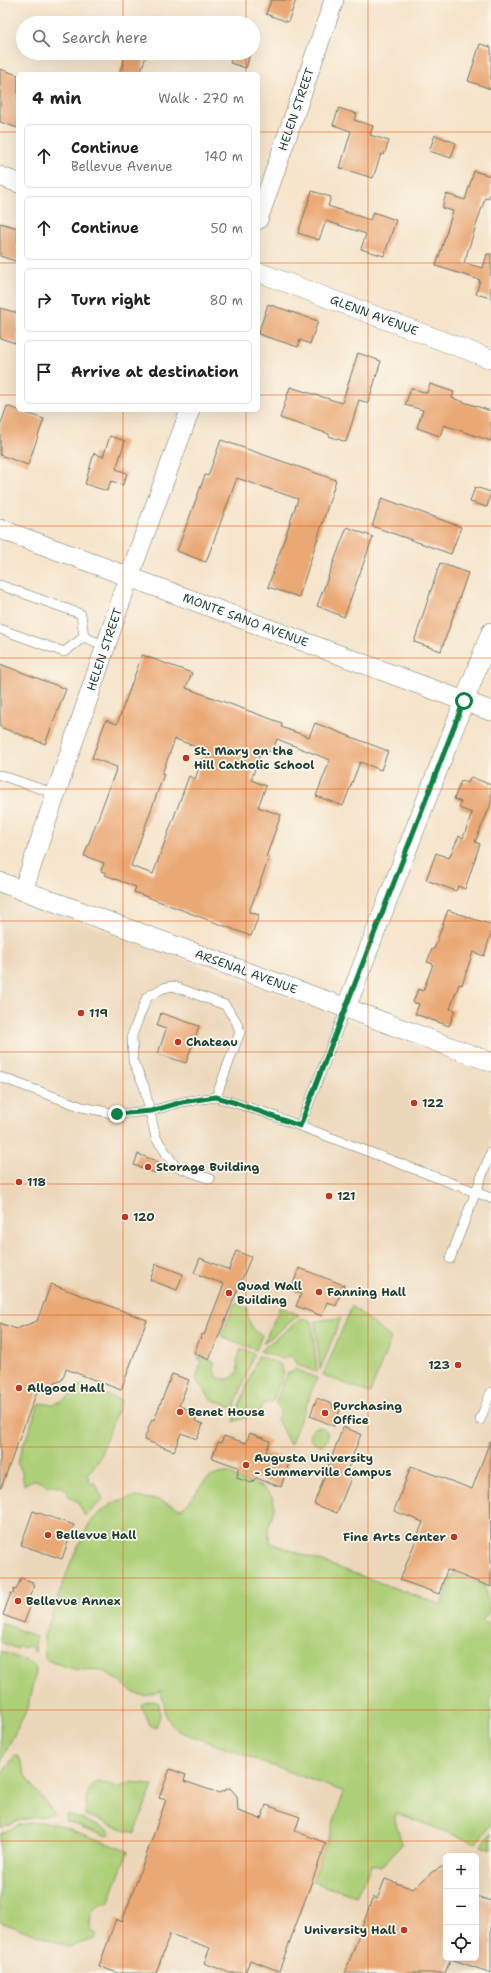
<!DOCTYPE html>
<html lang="en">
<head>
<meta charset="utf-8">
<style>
  body { margin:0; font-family:"Shantell Sans",sans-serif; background:#f2f2f2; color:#202124 }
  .controls { position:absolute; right:12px; bottom:12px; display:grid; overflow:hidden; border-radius:6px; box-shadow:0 4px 16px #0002 }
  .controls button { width:36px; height:36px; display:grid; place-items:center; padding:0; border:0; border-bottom:1px solid #e0e0e0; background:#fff; color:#202124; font:20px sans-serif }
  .stop { position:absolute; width:12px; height:12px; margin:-9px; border:3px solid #0b8043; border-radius:50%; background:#fff }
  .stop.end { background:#0b8043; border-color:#fff; box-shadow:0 1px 4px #0008 }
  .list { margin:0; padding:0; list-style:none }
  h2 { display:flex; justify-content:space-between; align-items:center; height:52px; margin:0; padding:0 16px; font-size:17px }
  h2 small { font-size:13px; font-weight:400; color:#757577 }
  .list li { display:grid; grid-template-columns:26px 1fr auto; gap:12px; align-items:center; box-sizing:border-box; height:64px; margin:0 8px 8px; padding:0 8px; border:1px solid #e0e0e0; border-radius:6px }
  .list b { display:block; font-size:15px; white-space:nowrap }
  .list p { margin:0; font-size:13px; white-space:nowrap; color:#757577 }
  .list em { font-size:13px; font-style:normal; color:#757577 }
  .icon { flex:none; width:22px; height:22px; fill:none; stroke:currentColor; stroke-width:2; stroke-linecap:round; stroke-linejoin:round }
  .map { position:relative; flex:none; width:491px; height:1973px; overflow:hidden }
  .search { position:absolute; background:#fff; box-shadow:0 4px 16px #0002; left:16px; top:16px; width:244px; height:44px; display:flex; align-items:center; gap:10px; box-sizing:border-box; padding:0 14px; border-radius:22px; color:#757577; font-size:15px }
  .panel { position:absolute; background:#fff; box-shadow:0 4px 16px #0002; left:16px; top:72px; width:244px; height:340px; border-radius:6px }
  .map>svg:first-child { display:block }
</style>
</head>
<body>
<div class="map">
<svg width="491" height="1973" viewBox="0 0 491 1973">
  <rect width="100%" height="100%" fill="#fbf7ec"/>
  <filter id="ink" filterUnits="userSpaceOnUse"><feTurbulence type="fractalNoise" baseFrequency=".025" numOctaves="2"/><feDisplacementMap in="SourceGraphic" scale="8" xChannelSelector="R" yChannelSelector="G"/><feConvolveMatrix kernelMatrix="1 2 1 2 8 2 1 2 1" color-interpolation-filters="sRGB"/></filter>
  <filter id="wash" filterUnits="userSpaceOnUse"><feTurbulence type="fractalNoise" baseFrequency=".012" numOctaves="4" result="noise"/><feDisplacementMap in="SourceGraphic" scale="16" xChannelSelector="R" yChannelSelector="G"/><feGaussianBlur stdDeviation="0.9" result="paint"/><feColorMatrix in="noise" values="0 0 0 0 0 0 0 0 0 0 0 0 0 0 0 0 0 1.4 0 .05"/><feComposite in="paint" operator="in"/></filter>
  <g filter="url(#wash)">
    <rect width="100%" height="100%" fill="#f6e4cb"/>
    <!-- built -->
    <path fill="#ecd7ba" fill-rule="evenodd" d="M0,892L491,1073V1973H0ZM446,1856H476V1958H446Z"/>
    <!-- green -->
    <path fill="#adcf78" stroke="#668656" d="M235,1303L247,1308C247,1320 252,1331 262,1335L256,1350L221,1336Z
      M352,1306L391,1338L370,1393L323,1375Z
      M280,1307L299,1315L263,1344Z
      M302,1318L312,1322L317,1372L297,1365L292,1357L288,1356L282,1359L260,1351Z
      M341,1318L320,1370L315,1321Z
      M241,1349L254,1354L234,1408L212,1400L196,1380L201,1363L198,1356L215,1362L213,1367L217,1377C227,1381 232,1380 238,1371L237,1361Z
      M258,1356L280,1364L284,1373L272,1402L263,1404L259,1413L233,1422Z
      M295,1369L317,1378L290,1445L277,1419L280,1411L278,1406L275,1403L288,1373L292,1372Z
      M78,1385L121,1400L98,1462L87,1474L91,1484L95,1482L103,1500L85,1516L78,1502L67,1496V1491L61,1486H47L39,1481L32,1480L24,1485L22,1472L17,1463L39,1403C55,1407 70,1400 78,1385Z
      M310 1436a9 9 0 1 1 18 0a9 9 0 1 1-18 0Z
      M227,1473L232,1474C240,1485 254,1481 263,1488C283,1502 271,1513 268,1530C268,1534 270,1539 271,1543L441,1605L453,1574L484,1585L490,1611L482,1621L491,1625V1825L476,1843L396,1813L395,1820L402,1844L381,1867L372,1864L356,1896L313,1882L344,1792L178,1731L167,1718L161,1690C134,1708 124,1678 102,1671C93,1668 83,1671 74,1669C64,1667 54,1662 45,1659L44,1636L71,1562L90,1522L106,1508L117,1501L135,1497L159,1500L181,1509C201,1495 197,1475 227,1473Z
      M0,1622L36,1637L35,1653L32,1648L28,1646L24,1648L19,1646L18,1649L0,1642Z
      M0,1651L32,1663L36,1668L28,1707L0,1763Z
      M154,1701L159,1703L160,1716L156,1728L150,1725L141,1705L144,1703Z
      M15,1755L19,1757L25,1774L30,1782L54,1813L52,1815L20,1820L0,1828V1777Z
      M98,1782L120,1787L132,1782L153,1786L134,1833L85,1815C85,1803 87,1795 92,1784Z
      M68,1814L108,1830L110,1834L105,1836L66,1821L65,1816Z
      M39,1822L53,1823L128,1851L108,1904C92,1903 87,1918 92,1931L97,1934L95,1939L70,1947L0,1922V1834L19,1825Z
      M491,1833V1850L481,1846Z"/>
    <g id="blocks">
      <!-- building -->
      <path fill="#eaa875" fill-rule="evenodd" d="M271,0H296L288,22L266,14Z
        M480,44L491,47V89L468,81Z
        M126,53H147L140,74H119Z
        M233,53H250L246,68L230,63Z
        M0,69L18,75V128L0,122Z
        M339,108L357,114L354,120L373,126L370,135L389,141L384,155L381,154L373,178L340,168L351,131L333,125Z
        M435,135L456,143L451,158L429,151Z
        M474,171L491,176V191L488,199L485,198L464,263L483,268L487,254H491V298L476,294L480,280L436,266L453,211L442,208L446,194L465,200Z
        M312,191L331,197L328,206L370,220L373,212L396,220L384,256L361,249L366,234L326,221L319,240L298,233Z
        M0,223L18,228V262L0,256Z
        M268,304L318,321L310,344L300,340L298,347L258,334Z
        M0,308L18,313V344L0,338Z
        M358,353L381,361L368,403L359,400L346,442L329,436V434L280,418L290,387L342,403Z
        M430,384L454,392L452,398L491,411V441L444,425L440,436L417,428L423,410L405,405L411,388L427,393Z
        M7,406L44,419L28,465L0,455V426Z
        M110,436L125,441L116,469L127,473L123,485L111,481L107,491L85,484L94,453L103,457Z
        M221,440L336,480L299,597L268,587L298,499L237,478L206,562L177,551L205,475L208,476Z
        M475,487L491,492L487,507L470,502Z
        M382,498L461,527L451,554L372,526Z
        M347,527L373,537L344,617L317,606Z
        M440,563L468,573L441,651L414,642Z
        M142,655L192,673L186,688L282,723L281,727L309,737L315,723L388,751L381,770L360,762L343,806L316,796L330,760L277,739L272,752L262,749L251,780L266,786L258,807L281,815L266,857L269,858L249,912L259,915L251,936L134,892L136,887L105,875L106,873L101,871L104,863L84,856L117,767L92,758L106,720L117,724ZM175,739L205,750L195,779L189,776L153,874L131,866L164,774H162Z
        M0,664L66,689L45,744L0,727Z
        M471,777L491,785V804L475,842L480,844L465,889L458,886L456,891L426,880L436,853L449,858L459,836L463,838L472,813L459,808L461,802L454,799L461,781L468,783Z
        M448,910L491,925V934L484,956L473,952L462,985L459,984L450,1009L455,1010L449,1026L415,1014L419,1004L413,1002L418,989L423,991L433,964L427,962L432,949H434Z
        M161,1013L199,1026L186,1063L158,1054L166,1029L157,1026Z
        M138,1154L159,1162L155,1173L134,1165Z
        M236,1251L251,1257L209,1360L194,1353L202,1334L204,1335L224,1284L194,1273L200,1258L229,1270Z
        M156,1264L183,1274L177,1290L150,1280Z
        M299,1268L344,1285L336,1306L327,1302L322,1316L296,1306L301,1294L291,1290Z
        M51,1284L147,1320L121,1390L66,1369L62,1380L46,1387L39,1386L1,1488H0V1323L16,1329L37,1321Z
        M172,1374L189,1380L179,1406L198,1413L195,1421L203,1424L197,1439L181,1433L174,1451L144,1440L152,1419L154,1420Z
        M317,1398L334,1405L332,1407L340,1410L334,1426L310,1416Z
        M343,1427L361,1434L345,1476L351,1478L337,1513L314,1504Z
        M250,1433L270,1441L266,1452L290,1460L281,1487L256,1478L251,1483L237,1478L238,1467L212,1458L218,1442L221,1443L224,1436L246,1443Z
        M490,1441L491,1587L447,1570L439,1594L400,1580L423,1522L394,1511L411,1466L472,1489Z
        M33,1511L74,1525L62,1559L21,1545Z
        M21,1578L33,1582L32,1584L34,1585L28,1601L32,1602L24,1623L3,1615L11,1593L13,1594L14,1589L16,1590Z
        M170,1769L186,1775L184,1781L219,1793L230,1788L237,1796L238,1811L261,1819L266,1805L300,1817L295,1831L326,1843L279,1971L250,1960L245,1973H230L204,1963L210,1948L170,1934L156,1973H117L99,1966L116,1919L122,1922L166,1800L159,1798Z
        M446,1865V1958H451L445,1973H345L373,1897L377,1899L385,1879L413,1889L432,1872Z
        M476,1896L491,1901V1973L451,1959L476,1958Z"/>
    </g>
  </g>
  <g filter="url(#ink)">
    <use href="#blocks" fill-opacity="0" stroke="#6a7769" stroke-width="1"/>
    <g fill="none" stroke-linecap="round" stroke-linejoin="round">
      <defs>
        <path id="service" d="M0,585L81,614L84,637L106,646
          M0,629L64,652L84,637
          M0,775L56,794
          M0,1077L82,1107L117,1114L151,1111L182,1102L216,1097L240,1032L236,1021L225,1005L173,986L163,988L147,997L132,1035L133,1061L144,1086L156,1138L175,1166L210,1179
          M216,1097L266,1113L491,1198
          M300,1126L346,1008
          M450,1259L491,1152
          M480,1420L491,1392"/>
        <g id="minor">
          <path d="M0,176L18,183"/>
          <path id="s1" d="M258,220L334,0"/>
          <path id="s2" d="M258,272L491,359"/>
          <path id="s3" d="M0,529L491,711"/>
          <path id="s4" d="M0,882L346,1008L491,1062"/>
          <path id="s5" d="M23,891L129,577L190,410"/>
          <path d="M346,1008L491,632"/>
        </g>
      </defs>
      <!-- service casing -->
      <use href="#service" stroke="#6a7769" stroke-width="10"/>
      <!-- minor casing -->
      <use href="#minor" stroke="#6a7769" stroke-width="20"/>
      <!-- service -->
      <use href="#service" stroke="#fff" stroke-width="9"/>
      <!-- minor -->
      <use href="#minor" stroke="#fff" stroke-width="19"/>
    </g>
  </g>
  <g fill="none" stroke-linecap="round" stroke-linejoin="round" filter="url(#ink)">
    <!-- route -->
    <path stroke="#0b8043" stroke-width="5" d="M117,1114L151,1111L182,1102L216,1097L236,1103L300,1126L464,701"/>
  </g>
  <!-- grid -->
  <path fill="none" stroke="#de580e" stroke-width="1" stroke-opacity="0.55" d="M123,0V23M246,0V23M368,0V1973M123,53V74M246,53V74M0,132H18M258,132H491M0,263H18M258,263H491M0,395H18M258,395H491M123,410V1973M246,410V1973M0,526H491M0,658H491M0,789H491M0,921H491M0,1052H491M0,1184H491M0,1315H491M0,1447H491M0,1578H491M0,1710H491M0,1841H491"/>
  <!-- markers -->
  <g fill="#c8321e" stroke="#fbf7ec" stroke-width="1.5">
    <circle cx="186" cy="758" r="4"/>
    <circle cx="81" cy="1013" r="4"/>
    <circle cx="178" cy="1042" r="4"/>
    <circle cx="414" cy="1103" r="4"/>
    <circle cx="148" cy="1167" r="4"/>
    <circle cx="19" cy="1182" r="4"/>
    <circle cx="329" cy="1196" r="4"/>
    <circle cx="125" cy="1217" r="4"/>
    <circle cx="319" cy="1292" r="4"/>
    <circle cx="229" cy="1293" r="4"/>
    <circle cx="458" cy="1365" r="4"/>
    <circle cx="19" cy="1388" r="4"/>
    <circle cx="180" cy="1412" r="4"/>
    <circle cx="325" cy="1413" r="4"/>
    <circle cx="246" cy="1465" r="4"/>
    <circle cx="48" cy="1535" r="4"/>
    <circle cx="454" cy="1537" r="4"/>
    <circle cx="18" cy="1601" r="4"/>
    <circle cx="404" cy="1930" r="4"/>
  </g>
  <g text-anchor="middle" stroke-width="3.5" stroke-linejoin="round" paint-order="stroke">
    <!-- street labels -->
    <g font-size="12" fill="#1f3d34" stroke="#fbf7ec">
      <text dy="4" stroke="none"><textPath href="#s1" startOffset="117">HELEN STREET</textPath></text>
      <text dy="4" stroke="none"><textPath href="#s2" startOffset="124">GLENN AVENUE</textPath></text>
      <text dy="4" stroke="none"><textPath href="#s3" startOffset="262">MONTE SANO AVENUE</textPath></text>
      <text dy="4" stroke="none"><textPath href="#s5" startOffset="255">HELEN STREET</textPath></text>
      <text dy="4" stroke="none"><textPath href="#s4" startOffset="262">ARSENAL AVENUE</textPath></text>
    </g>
    <!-- poi labels -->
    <g font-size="12" font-weight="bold" fill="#1f3d34" stroke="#fbf7ec" text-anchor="start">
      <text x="194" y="755">St. Mary on the<tspan x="194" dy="14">Hill Catholic School</tspan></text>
      <text x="89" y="1017">119</text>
      <text x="186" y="1046">Chateau</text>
      <text x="422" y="1107">122</text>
      <text x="156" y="1171">Storage Building</text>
      <text x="27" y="1186">118</text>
      <text x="337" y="1200">121</text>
      <text x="133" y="1221">120</text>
      <text x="237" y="1290">Quad Wall<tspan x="237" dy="14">Building</tspan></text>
      <text x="327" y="1296">Fanning Hall</text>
      <text x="450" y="1369" text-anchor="end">123</text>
      <text x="27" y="1392">Allgood Hall</text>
      <text x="333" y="1410">Purchasing<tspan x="333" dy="14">Office</tspan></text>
      <text x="188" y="1416">Benet House</text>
      <text x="254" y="1462">Augusta University<tspan x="254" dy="14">- Summerville Campus</tspan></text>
      <text x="56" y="1539">Bellevue Hall</text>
      <text x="446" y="1541" text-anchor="end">Fine Arts Center</text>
      <text x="26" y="1605">Bellevue Annex</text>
      <text x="396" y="1934" text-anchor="end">University Hall</text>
    </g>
  </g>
</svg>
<div class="controls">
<button>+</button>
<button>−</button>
<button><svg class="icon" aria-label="locate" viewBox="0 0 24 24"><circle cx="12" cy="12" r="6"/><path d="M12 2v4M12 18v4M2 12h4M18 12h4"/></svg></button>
</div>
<div class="stop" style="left:464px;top:701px"></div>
<div class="stop end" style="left:117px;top:1114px"></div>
<div class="search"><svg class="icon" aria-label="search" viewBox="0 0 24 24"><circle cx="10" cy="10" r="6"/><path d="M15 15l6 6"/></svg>Search here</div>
<section class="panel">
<h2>4 min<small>Walk · 270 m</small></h2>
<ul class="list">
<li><svg class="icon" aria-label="ahead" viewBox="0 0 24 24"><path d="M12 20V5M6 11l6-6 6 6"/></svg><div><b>Continue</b><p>Bellevue Avenue</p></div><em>140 m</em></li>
<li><svg class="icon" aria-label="ahead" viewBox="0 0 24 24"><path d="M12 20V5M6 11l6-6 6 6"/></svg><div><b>Continue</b></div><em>50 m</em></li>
<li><svg class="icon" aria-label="right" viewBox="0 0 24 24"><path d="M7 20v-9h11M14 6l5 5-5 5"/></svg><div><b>Turn right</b></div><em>80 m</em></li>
<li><svg class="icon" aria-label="arrive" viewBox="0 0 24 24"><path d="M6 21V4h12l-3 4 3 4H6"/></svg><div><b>Arrive at destination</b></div></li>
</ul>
</section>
</div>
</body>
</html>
